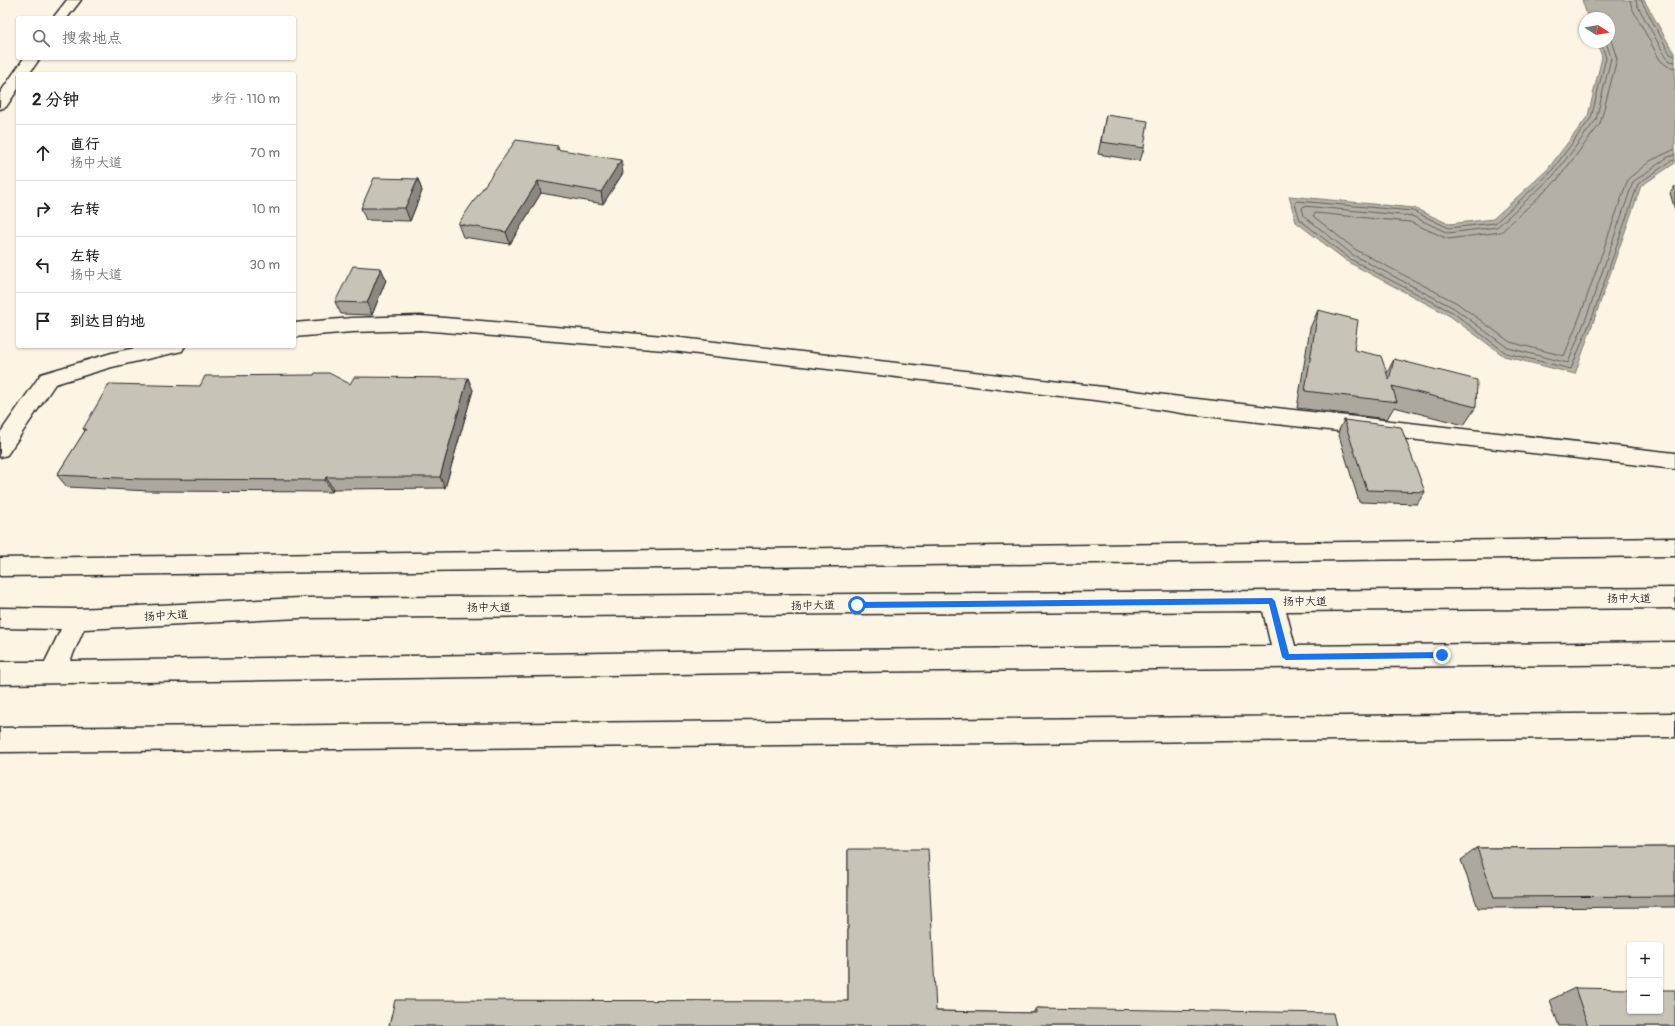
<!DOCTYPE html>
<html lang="zh">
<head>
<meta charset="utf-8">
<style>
  body { margin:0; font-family:Pangolin,"LXGW WenKai TC",sans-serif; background:#f2f2f2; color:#222 }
  .controls { position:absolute; right:12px; bottom:12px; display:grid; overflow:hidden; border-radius:4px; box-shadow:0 1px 3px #0004 }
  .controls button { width:36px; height:36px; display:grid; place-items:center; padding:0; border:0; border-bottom:1px solid #e0e0e0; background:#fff; color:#222; font:20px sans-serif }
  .compass { position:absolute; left:1579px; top:12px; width:36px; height:36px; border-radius:50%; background:#fff; box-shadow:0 1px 3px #0004; rotate:101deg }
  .stop { position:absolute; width:12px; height:12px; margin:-9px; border:3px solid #1a73e8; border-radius:50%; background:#fff }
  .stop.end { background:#1a73e8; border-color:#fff; box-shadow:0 1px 4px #0008 }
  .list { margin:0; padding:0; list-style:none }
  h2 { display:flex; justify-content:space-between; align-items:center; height:52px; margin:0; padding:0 16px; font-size:17px }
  h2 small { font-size:13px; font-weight:400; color:#767676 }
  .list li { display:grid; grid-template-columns:26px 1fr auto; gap:12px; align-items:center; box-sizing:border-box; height:56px; padding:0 16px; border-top:1px solid #e0e0e0 }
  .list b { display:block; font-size:15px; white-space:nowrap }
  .list p { margin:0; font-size:13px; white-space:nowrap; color:#767676 }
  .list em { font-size:13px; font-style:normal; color:#767676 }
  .icon { flex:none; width:22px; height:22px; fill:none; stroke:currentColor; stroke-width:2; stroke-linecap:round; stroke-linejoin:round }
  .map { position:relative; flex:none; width:1675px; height:1026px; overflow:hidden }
  .search { position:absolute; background:#fff; box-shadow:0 1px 3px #0004; left:16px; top:16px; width:280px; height:44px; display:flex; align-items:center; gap:10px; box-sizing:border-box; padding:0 14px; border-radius:4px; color:#767676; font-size:15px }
  .panel { position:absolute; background:#fff; box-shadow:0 1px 3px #0004; left:16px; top:72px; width:280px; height:276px; border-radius:4px }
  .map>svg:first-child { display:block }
</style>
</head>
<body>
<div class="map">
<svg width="1675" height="1026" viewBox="0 0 1675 1026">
  <rect width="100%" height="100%" fill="#fcf5e5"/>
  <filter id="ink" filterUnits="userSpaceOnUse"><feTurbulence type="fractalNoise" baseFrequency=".025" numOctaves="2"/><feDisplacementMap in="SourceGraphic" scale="8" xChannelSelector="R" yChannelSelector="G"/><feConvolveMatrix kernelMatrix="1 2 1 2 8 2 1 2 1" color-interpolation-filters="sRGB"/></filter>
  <g filter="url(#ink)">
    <!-- water -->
    <path fill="#b4b0a5" stroke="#7d7b74" d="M1582,0H1644L1675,55V163L1641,186L1575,374L1504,356L1450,316L1348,262L1296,222L1289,196L1414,208L1449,224L1493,219L1547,170L1588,116L1602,57L1597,42H1609V18H1588Z"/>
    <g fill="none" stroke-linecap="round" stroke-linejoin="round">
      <!-- shore -->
      <path stroke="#62605c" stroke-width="1" d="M1630,0L1632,8L1660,60L1667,66L1675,68
        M1636,0L1637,5L1666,57L1670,61L1675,62
        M1641,0L1670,54L1675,56
        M1609,34L1617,59L1600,124L1557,180L1501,232L1448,239L1410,222L1315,213L1313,216L1356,250L1457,303L1510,342L1564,356L1582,311L1628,179L1650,161L1675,149
        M1601,42L1606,58L1591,118L1550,173L1495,223L1449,228L1413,211L1297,201L1295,203L1300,220L1350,259L1452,312L1506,353L1571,369L1593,315L1638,184L1671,161L1675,160
        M1606,42L1611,58L1596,120L1553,176L1497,227L1448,233L1412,216L1304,206L1302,208L1304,216L1353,255L1454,308L1508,348L1568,363L1588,313L1633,182L1668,157L1675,155"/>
      <defs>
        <path id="minor" d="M420,316L664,336L1103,387L1188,398L1675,453V469L1188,414L1103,401L664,350L420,330L352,332L294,337V323L352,318Z
          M144,346H185L182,351L112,367L55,384L7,455L0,457V433L41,374L112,353Z
          M1675,538V556L0,576V558Z
          M1675,713V737L0,752V728Z"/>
        <path id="major" d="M1675,588V608L1286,611L1295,646L1675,642V664L743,673L0,684V662H45L61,629L0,628V608L77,609L300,598ZM1263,611L1271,646L743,651L70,661L84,629L300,618Z"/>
        <path id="highway" d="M67,0H81L67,18H53Z
          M24,58H40L29,74H18V89L6,107L0,109V93Z"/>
      </defs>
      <!-- minor casing -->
      <use href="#minor" stroke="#2b2b2b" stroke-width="3"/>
      <!-- major casing -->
      <use href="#major" stroke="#2b2b2b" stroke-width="3"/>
      <!-- highway casing -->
      <use href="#highway" stroke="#2b2b2b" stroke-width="3"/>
      <!-- minor -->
      <use href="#minor" fill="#fcf5e5" fill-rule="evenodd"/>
      <!-- major -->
      <use href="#major" fill="#fcf5e5" fill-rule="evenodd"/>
      <!-- highway -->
      <use href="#highway" fill="#fcf5e5" fill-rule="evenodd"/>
    </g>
    <!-- wall -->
    <path fill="#aca89d" stroke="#2b2b2b" d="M1106,115L1144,148L1140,161L1098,154Z
      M558,146L559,150L623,173L603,204L541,193L510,244L463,237L458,224Z
      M418,179L422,191L410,221L366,220L361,208Z
      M1675,186V210L1670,193Z
      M381,268L386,280L372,315L341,314L335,302Z
      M1318,310L1354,350L1387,373L1394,359L1476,407L1464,425L1394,407L1387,419L1297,408L1310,328Z
      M350,384L473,390L445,488L333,489L332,492L150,491L67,487L57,475L85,431L83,429L200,386Z
      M1344,420L1425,492L1417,504L1359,502L1338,432Z
      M1675,847V907L1478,908L1461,860L1477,848Z
      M848,849L936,1011L1033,1013L1036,1008L1336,1026H389L848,1001Z
      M1575,988L1675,1026H1559L1550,1000Z"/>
    <!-- shaded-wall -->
    <path fill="#8c8880" stroke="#2b2b2b" d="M621,160L623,173L603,204L601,192Z
      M418,179L422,191L410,221L405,208Z
      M538,181L541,193L510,244L506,232Z
      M381,268L386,280L372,315L367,303Z
      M468,378L473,390L445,488L440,477Z
      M326,477L333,489L332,492L325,480Z"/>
    <!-- building -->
    <path fill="#c8c3b7" stroke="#2b2b2b" d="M1106,115L1148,121L1144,148L1101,142Z
      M516,140L558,146L556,149L621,160L601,192L538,181L506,232L458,224Z
      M374,178L418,179L405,208H361Z
      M353,266L381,268L367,303L335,302Z
      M1318,310L1358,320L1354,350L1381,356L1389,380L1394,359L1477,380L1476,407L1392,386L1397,402L1305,391Z
      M315,373H329L350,384L354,377L468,378L440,477H326L325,480L140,479L57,475L86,429H83L109,384L200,386L205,376L314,375Z
      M1344,420L1401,427L1425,492L1367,490Z
      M1675,847V896L1494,897L1477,848Z
      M848,849H928L936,1011L1036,1013V1008L1333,1013L1336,1026H389L395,1000L848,1001Z
      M1575,988L1630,989V1011H1660V990H1675V1026H1588Z"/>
  </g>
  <!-- route -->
  <path fill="#1a73e8" d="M1272,598L1275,601L1289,654L1442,652L1445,655L1442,658L1286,660L1282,657L1269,604L857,608L853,605L857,602Z"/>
  <g text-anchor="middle" stroke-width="4" stroke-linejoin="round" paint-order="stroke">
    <!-- street labels -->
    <g font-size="11" fill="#2b2b2b" stroke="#fcf5e5">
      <text x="1629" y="602">扬中大道</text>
      <text x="1305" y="605">扬中大道</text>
      <text transform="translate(813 605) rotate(-1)" y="4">扬中大道</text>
      <text x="489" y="611">扬中大道</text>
      <text transform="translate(166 615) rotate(-3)" y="4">扬中大道</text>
    </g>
  </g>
</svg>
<div class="controls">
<button>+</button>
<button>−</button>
</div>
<svg class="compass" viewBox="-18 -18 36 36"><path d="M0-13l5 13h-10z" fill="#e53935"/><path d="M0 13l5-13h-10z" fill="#767676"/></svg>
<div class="stop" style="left:857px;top:605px"></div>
<div class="stop end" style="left:1442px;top:655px"></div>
<div class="search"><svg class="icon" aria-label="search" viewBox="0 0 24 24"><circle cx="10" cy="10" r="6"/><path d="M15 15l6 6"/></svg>搜索地点</div>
<section class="panel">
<h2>2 分钟<small>步行 · 110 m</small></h2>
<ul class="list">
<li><svg class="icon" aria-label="ahead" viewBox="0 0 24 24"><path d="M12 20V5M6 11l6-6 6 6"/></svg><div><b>直行</b><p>扬中大道</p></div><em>70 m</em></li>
<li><svg class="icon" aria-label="right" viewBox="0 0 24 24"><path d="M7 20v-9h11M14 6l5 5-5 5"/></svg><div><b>右转</b></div><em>10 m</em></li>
<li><svg class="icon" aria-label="left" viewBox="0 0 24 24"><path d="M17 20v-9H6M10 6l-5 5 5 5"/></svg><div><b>左转</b><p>扬中大道</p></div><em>30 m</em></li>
<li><svg class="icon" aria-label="arrive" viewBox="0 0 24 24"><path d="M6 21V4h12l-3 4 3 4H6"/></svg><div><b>到达目的地</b></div></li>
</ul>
</section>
</div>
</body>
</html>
